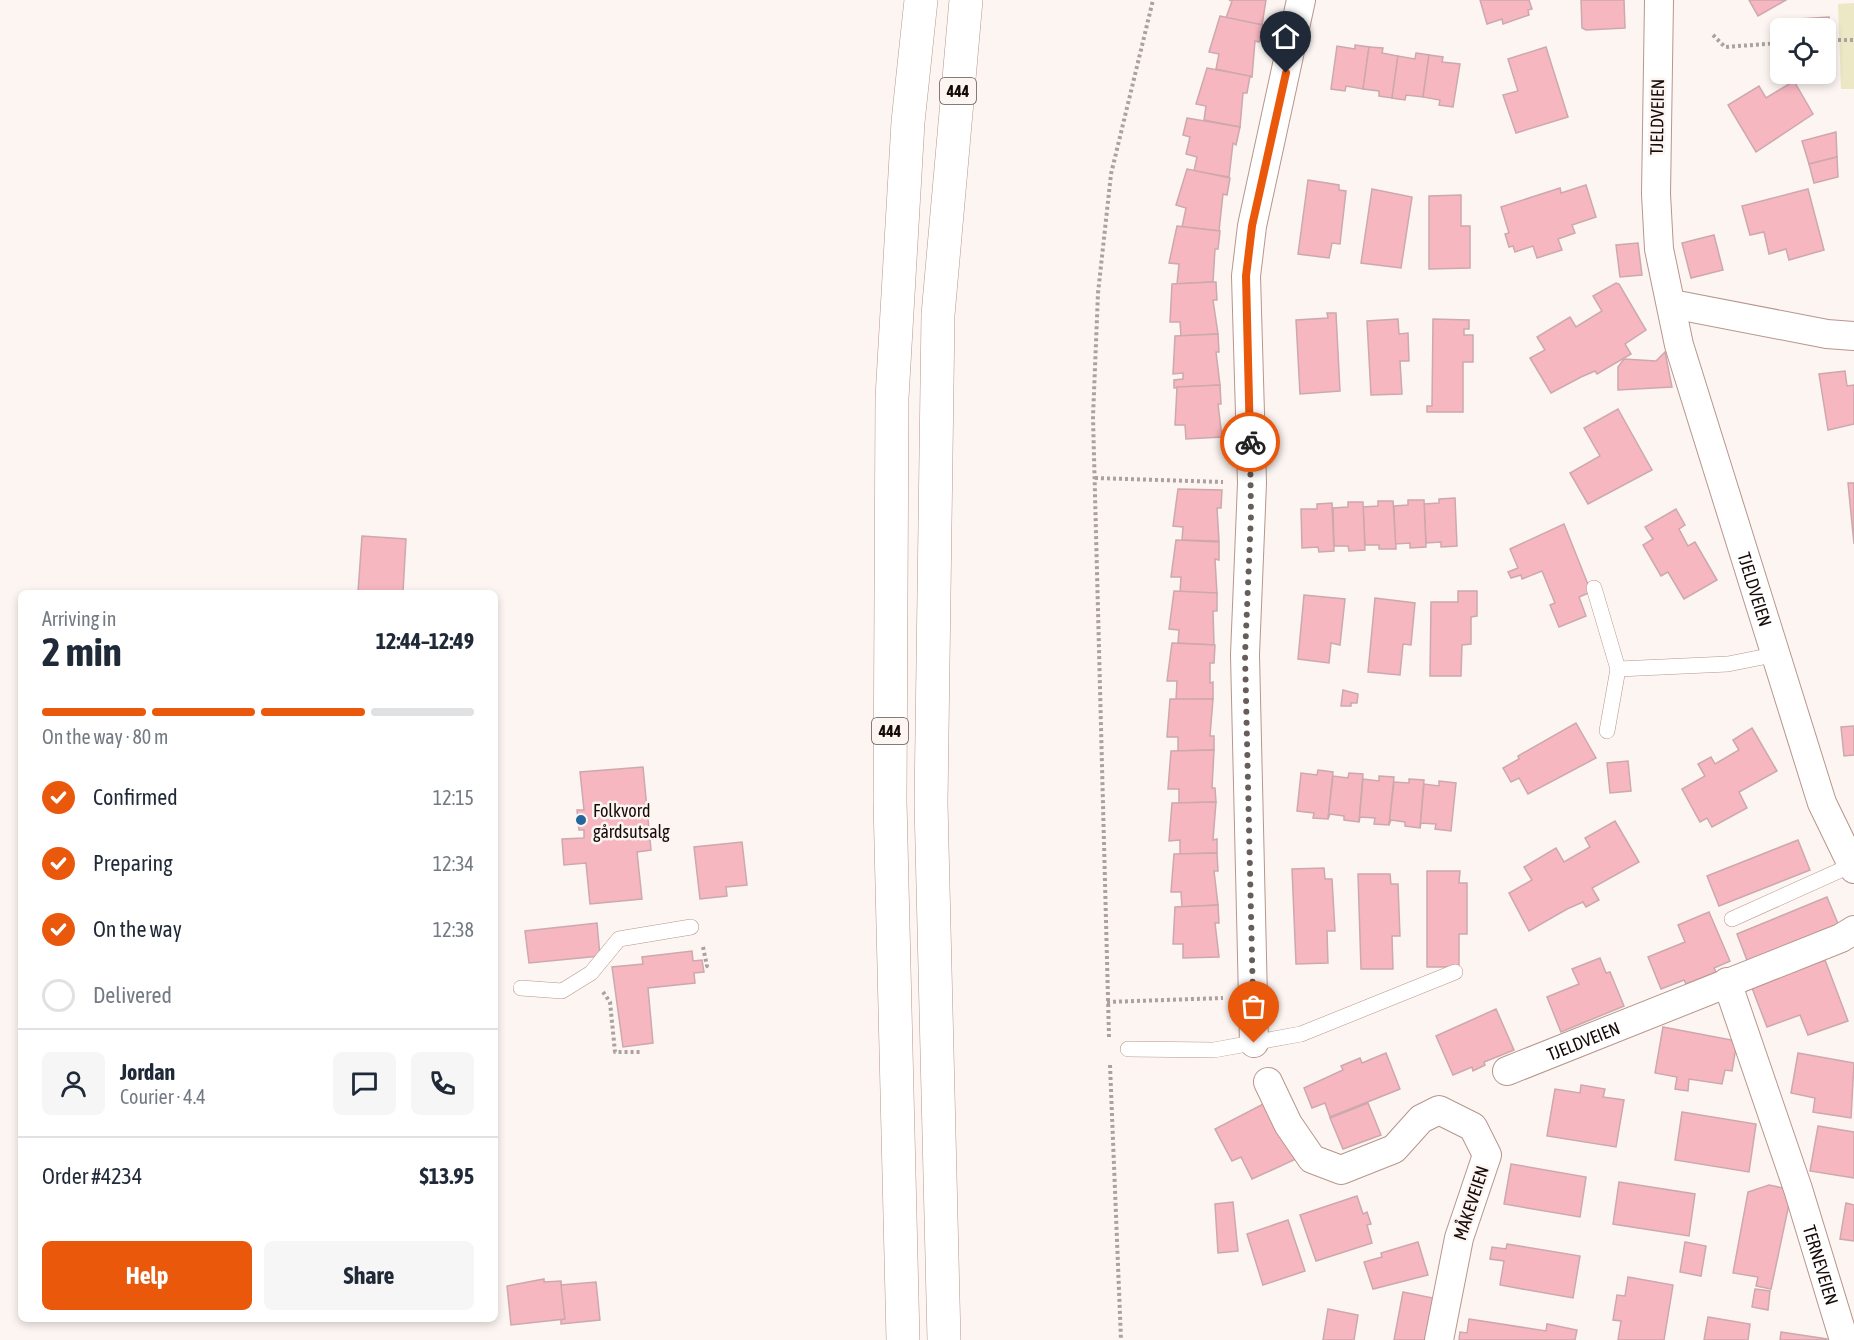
<!DOCTYPE html>
<html lang="en">
<head>
<meta charset="utf-8">
<style>
  :root { --surface:#fff; --page:#f6f6f7; --text:#1f2937; --muted:#747a83; --line:#e0e1e3; --accent:#ea580c }
  body { margin:0; font-family:"Asap Condensed",sans-serif; background:var(--page); color:var(--text); height:100vh; display:flex; flex-direction:column; font-size:22px; white-space:nowrap }
  * { box-sizing:border-box; margin:0 }
  p { font-size:20px; color:var(--muted) }
  .icon { flex:none; width:33px; height:33px; fill:none; stroke:currentColor; stroke-width:2; stroke-linecap:round; stroke-linejoin:round }
  .map { position:relative; flex:1; overflow:hidden }
  .panel { position:absolute; left:18px; top:590px; width:480px; height:732px; display:flex; flex-direction:column; background:var(--surface); border-radius:9px; box-shadow:0 3px 9px #0003 }
  .panel>* { flex:none }
  .controls { position:absolute; left:1770px; top:18px; display:grid; gap:12px }
  .controls a { display:grid; place-items:center; width:66px; height:66px; border-radius:9px; background:var(--surface); box-shadow:0 3px 9px #0003; font-size:30px }
  .pin { position:absolute; display:grid; place-items:center; width:51px; height:51px; color:#fff; margin:-62px -26px; border-radius:50% 50% 50% 0; rotate:-45deg; box-shadow:0 0 6px #0007 }
  .pin .icon { rotate:45deg }
  .courier { position:absolute; display:grid; place-items:center; width:60px; height:60px; margin:-30px; border:4px solid #ea580c; border-radius:50%; background:#fff; color:#222; box-shadow:0 2px 8px #0007 }
  .head em { font-style:normal; font-weight:700 }
  .head div { display:flex; flex-direction:column-reverse }
  .head { display:flex; align-items:center; justify-content:space-between; height:102px; padding:0 24px }
  h1 { font-size:39px; font-weight:700; line-height:45px }
  .bar { display:grid; grid-template-columns:repeat(4,1fr); gap:9px 6px; align-content:center; height:72px; padding:0 24px }
  .bar i { height:8px; border-radius:4px; background:var(--line) }
  .bar .selected { background:var(--accent) }
  .bar p { grid-column:span 4 }
  .line { display:flex; align-items:center; gap:15px; padding:0 24px; border-top:2px solid var(--line) }
  .line div { flex:1 }
  .round { display:grid; place-items:center; flex:none; width:63px; height:63px; border-radius:9px; background:var(--page) }
  ol { padding:0 24px; list-style:none }
  li { display:flex; align-items:center; gap:18px; height:66px }
  li p { margin-inline-start:auto }
  li .icon { padding:6px; border-radius:50%; background:var(--accent); color:#fff; stroke-width:4 }
  li:last-child { color:var(--muted) }
  li i { width:33px; height:33px; border:3px solid var(--line); border-radius:50% }
  .cta { display:flex; gap:12px; margin-top:auto; padding:12px 24px }
  .cta a { flex:1; height:69px; border-radius:9px; background:var(--accent); color:#fff; font-size:24px; font-weight:700; line-height:69px; text-align:center }
  .cta a+a { background:var(--page); color:var(--text) }
  .map>svg:first-child { display:block }
  .green { fill:#ece7c5 }
  .building { fill:#f7b7c1; stroke:#cda8ad; stroke-width:1.5 }
  .lines { fill:none; stroke-linecap:round; stroke-linejoin:round }
  .service-casing { stroke:#b8968b; stroke-width:16 }
  .minor-casing { stroke:#b8968b; stroke-width:30 }
  .trunk-casing { stroke:#b8968b; stroke-width:34 }
  .path { stroke:#aba29f; stroke-width:4; stroke-dasharray:3 3; stroke-linecap:butt }
  .service { stroke:#fff; stroke-width:15 }
  .minor { stroke:#fff; stroke-width:28 }
  .trunk { stroke:#fff; stroke-width:33 }
  .done { stroke:#675d5a; stroke-width:6; stroke-dasharray:0 10.8 }
  .route { stroke:#ea580c; stroke-width:8 }
  .poi-dot { fill:#22669b; stroke:#fcf5f2; stroke-width:2 }
  .labels { text-anchor:middle; dominant-baseline:central; stroke-width:5; stroke-linejoin:round; paint-order:stroke }
  .shield { fill:#fcf5f2; stroke:#5c514e; stroke-width:1.5 }
  .shield-label { font-size:16px; font-weight:bold; fill:#170b08 }
  .street-label { font-size:18px; fill:#170b08; stroke:#fcf5f2 }
  .poi-label { font-size:18px; fill:#170b08; stroke:#fcf5f2; text-anchor:start }
</style>
</head>
<body>
<div class="map">
<svg width="1854" height="1340" viewBox="0 0 1854 1340">
  <rect width="100%" height="100%" fill="#fcf5f2"/>
  <path class="green" d="M1854 3V89H1841L1838 4Z"/>
  <g class="building">
    <path d="M1229 0H1266L1262 25 1226 18 1232 1Z"/>
    <path d="M1480 0H1529L1532 9 1528 10 1529 15 1503 24 1502 19 1487 24Z"/>
    <path d="M1581 0H1624L1625 28 1586 30 1582 28Z"/>
    <path d="M1749 0H1786L1758 16Z"/>
    <path d="M1220 16 1263 25 1259 42 1255 41 1252 77 1216 69 1219 54 1209 52Z"/>
    <path d="M1829 17 1831 35 1826 36V28H1800L1799 19Z"/>
    <path d="M1355 45 1369 47 1363 89 1346 86 1345 91 1331 89 1337 46 1355 49Z"/>
    <path d="M1369 47 1383 48 1382 53 1398 56 1392 98 1379 96V91L1363 89Z"/>
    <path d="M1546 47 1568 117 1516 133 1503 95 1518 91 1508 59Z"/>
    <path d="M1416 53 1429 55 1423 97 1406 95 1405 100 1392 98 1398 56 1415 59Z"/>
    <path d="M1429 55 1443 57 1442 62 1460 64 1453 107 1439 105 1440 100 1423 97Z"/>
    <path d="M1207 68 1250 76 1247 93H1243L1240 127 1204 120 1206 106 1196 104Z"/>
    <path d="M1794 81 1813 114 1756 152 1728 105 1759 86 1766 98Z"/>
    <path d="M1187 118 1240 127 1236 145 1233 143 1229 177 1194 171 1197 157 1186 154 1190 137 1183 135Z"/>
    <path d="M1836 132 1837 157 1809 164 1802 141Z"/>
    <path d="M1837 157 1838 177 1814 183 1809 164Z"/>
    <path d="M1187 169 1230 178 1227 195 1223 194 1219 231 1182 227 1186 208 1176 205Z"/>
    <path d="M1308 180 1339 185V190L1346 191 1340 244 1332 243 1329 258 1298 254Z"/>
    <path d="M1586 185 1596 217 1572 225 1575 233 1558 239 1562 250 1537 258 1533 246 1515 252 1513 246 1509 247 1505 234 1509 233 1501 207 1560 188 1561 193Z"/>
    <path d="M1372 189 1412 197 1401 268 1361 263Z"/>
    <path d="M1808 189 1824 250 1789 260 1786 249 1769 254 1764 232 1750 235 1742 206Z"/>
    <path d="M1461 195V226H1470V268L1429 269V196Z"/>
    <path d="M1177 226 1220 231 1218 249H1215L1213 282 1177 284 1179 264 1169 263Z"/>
    <path d="M1714 235 1723 270 1691 278 1682 243Z"/>
    <path d="M1638 243 1642 275 1620 277 1616 245Z"/>
    <path d="M1213 282H1216L1217 300H1213L1218 334 1181 336 1180 322H1170L1172 284Z"/>
    <path d="M1616 283 1619 284 1646 330 1625 344 1631 354 1597 374 1595 371 1581 377 1551 393 1530 358 1545 350 1537 337 1570 317 1576 327 1602 311 1593 296Z"/>
    <path d="M1327 313H1336L1340 391 1300 394 1296 320 1328 318Z"/>
    <path d="M1398 319 1399 334 1408 333 1409 361H1400L1402 394 1371 395 1367 321Z"/>
    <path d="M1433 319 1469 320V329H1464V335H1473V362H1463V412H1427V406H1432Z"/>
    <path d="M1218 334 1219 352H1216L1220 385 1174 388V380L1183 379V373L1173 374 1175 336Z"/>
    <path d="M1665 352 1672 387 1618 390V367L1624 359 1656 361Z"/>
    <path d="M1845 371 1847 386 1854 385V424L1828 430 1819 374Z"/>
    <path d="M1220 385 1221 404H1218L1222 437 1186 439 1185 425H1175L1177 387Z"/>
    <path d="M1618 409 1652 470 1588 504 1570 473 1600 456 1584 428Z"/>
    <path d="M1848 483H1854V544Z"/>
    <path d="M1178 489 1222 490 1221 508H1217L1219 541 1182 540 1183 527 1173 526Z"/>
    <path d="M1455 498 1457 546 1441 547V542L1426 543 1424 504 1439 503V499Z"/>
    <path d="M1408 500H1424L1426 547 1410 548V543L1395 544 1394 506 1408 505Z"/>
    <path d="M1378 501H1393L1396 549H1379V545H1365L1363 507 1378 506Z"/>
    <path d="M1348 502H1363L1365 550 1349 551 1348 546H1334L1333 508 1348 507Z"/>
    <path d="M1332 503 1334 551 1319 552 1318 547 1302 548 1301 509H1317V504Z"/>
    <path d="M1676 509 1685 525 1679 529 1688 546 1695 542 1717 580 1684 599 1668 572 1661 576 1643 545 1653 539 1645 527Z"/>
    <path d="M1564 524 1591 592 1579 597 1586 616 1559 627 1550 605 1555 603 1542 571 1522 579 1521 575 1511 578 1508 572 1518 568 1510 549Z"/>
    <path d="M362 536 406 539 403 592H358Z"/>
    <path d="M1176 540 1219 542V560L1215 559 1217 594 1180 592 1181 577H1171Z"/>
    <path d="M1174 591 1217 593V611H1213L1214 645 1178 643 1179 630 1169 629Z"/>
    <path d="M1458 591H1477V616L1471 617V644L1462 645 1461 676H1430L1431 602H1458Z"/>
    <path d="M1304 595 1345 599 1340 645 1331 643 1329 663 1298 659Z"/>
    <path d="M1375 598 1415 603 1411 645 1403 644 1400 675 1368 672Z"/>
    <path d="M1172 643 1215 645 1214 663H1210V683L1213 682V699L1176 700 1177 681H1167Z"/>
    <path d="M1343 690 1358 694 1357 703H1351V706H1341Z"/>
    <path d="M1170 699H1213L1210 736H1214V750L1178 751V737H1167Z"/>
    <path d="M1576 723 1596 758 1528 794 1519 778 1511 782 1503 768 1519 759 1518 756Z"/>
    <path d="M1854 726V755L1844 756 1841 727Z"/>
    <path d="M1752 728 1777 771 1739 792 1747 808 1712 827 1707 818 1700 822 1682 789 1705 776 1698 764 1711 757 1715 764 1739 750 1733 740Z"/>
    <path d="M1214 750 1212 788H1215L1216 802 1179 803V789H1168L1171 751Z"/>
    <path d="M1628 761 1631 791 1610 793 1607 763Z"/>
    <path d="M643 767 651 850 637 852 642 899 590 904 586 863 564 865 562 839 584 838V830H579L577 810H584L580 772Z"/>
    <path d="M1318 770 1333 772 1328 819 1313 818 1314 813 1297 811 1301 773 1317 775Z"/>
    <path d="M1349 773 1363 774 1359 822 1344 820V816L1330 814 1328 819 1333 776 1348 778Z"/>
    <path d="M1379 776 1394 777 1389 825 1374 824 1375 818 1360 817 1359 822 1363 779 1379 781Z"/>
    <path d="M1409 779 1424 780 1420 828 1405 826V822L1391 820 1389 825 1394 782 1409 783Z"/>
    <path d="M1439 781 1456 783 1451 831 1435 829 1436 824 1421 823 1420 828 1424 784 1439 786Z"/>
    <path d="M1216 802 1213 840 1217 839V853L1180 854V840L1169 841 1172 803Z"/>
    <path d="M1615 821 1639 862 1592 888 1599 900 1586 907 1583 902 1567 909 1529 931 1509 893 1532 880 1524 867 1556 848 1564 862 1590 847 1585 838Z"/>
    <path d="M1798 840 1810 870 1719 906 1707 876Z"/>
    <path d="M742 842 747 885 726 887 727 896 700 899 694 847Z"/>
    <path d="M1217 853 1218 871H1214L1218 905 1182 907 1181 892H1171L1174 854Z"/>
    <path d="M1324 868 1325 879H1332L1335 931H1327L1328 963 1296 964 1292 869Z"/>
    <path d="M1427 871H1460L1459 883H1467V934H1459V967H1427Z"/>
    <path d="M1358 874H1390L1391 884H1398L1400 936H1392L1393 969H1361Z"/>
    <path d="M1827 897 1839 926 1748 963 1737 934Z"/>
    <path d="M1218 905 1219 923H1215L1219 957 1183 958V944H1173L1175 907Z"/>
    <path d="M1709 912 1730 961 1714 968 1716 972 1686 984 1684 980 1661 989 1648 957 1685 942 1678 925Z"/>
    <path d="M597 923 600 956 529 963 525 931Z"/>
    <path d="M692 951 693 961 702 960 704 972 694 973 695 983 648 988 653 1043 623 1047 612 967 643 964 642 957Z"/>
    <path d="M1600 958 1606 973 1610 972 1624 1006 1561 1032 1547 997 1579 984 1572 969Z"/>
    <path d="M1825 960 1848 1021 1808 1035 1800 1015 1767 1027 1752 988Z"/>
    <path d="M1496 1009 1514 1050 1484 1062 1485 1065 1473 1071 1472 1067 1453 1075 1436 1036Z"/>
    <path d="M1663 1027 1737 1041 1732 1071 1725 1070 1722 1084 1689 1079 1688 1091 1675 1089 1677 1077 1655 1073Z"/>
    <path d="M1386 1053 1400 1089 1330 1117 1325 1103 1312 1108 1304 1088 1343 1070 1341 1066 1360 1058 1362 1063Z"/>
    <path d="M1798 1053 1854 1063 1851 1118 1813 1112 1815 1098 1791 1093Z"/>
    <path d="M1581 1085 1605 1089 1603 1097 1624 1100 1616 1147 1547 1136 1555 1089 1580 1093Z"/>
    <path d="M1267 1102 1296 1159 1252 1179 1241 1157 1232 1161 1215 1129Z"/>
    <path d="M1368 1103 1381 1135 1343 1149 1330 1118Z"/>
    <path d="M1682 1112 1756 1124 1749 1172 1675 1160Z"/>
    <path d="M1818 1126 1854 1132V1178L1810 1171Z"/>
    <path d="M1511 1164 1586 1177 1580 1217 1504 1204Z"/>
    <path d="M1619 1182 1695 1194 1689 1236 1613 1224Z"/>
    <path d="M1769 1185 1792 1190 1771 1289 1756 1286 1758 1277 1733 1273 1748 1192Z"/>
    <path d="M1357 1196 1363 1214 1367 1212 1371 1224 1367 1225 1372 1243 1316 1261 1300 1215Z"/>
    <path d="M1233 1202 1238 1251 1218 1253 1215 1204Z"/>
    <path d="M1846 1203 1854 1205V1241L1840 1239Z"/>
    <path d="M1288 1220 1305 1271 1263 1285 1247 1234Z"/>
    <path d="M1418 1242 1428 1275 1373 1289 1364 1262 1382 1257 1381 1253Z"/>
    <path d="M1685 1242 1706 1246 1701 1276 1680 1272Z"/>
    <path d="M1507 1244 1580 1256 1573 1298 1500 1285 1504 1261 1490 1259 1492 1247 1506 1249Z"/>
    <path d="M1628 1277 1673 1285 1664 1340H1618L1621 1321 1613 1320 1617 1295 1625 1296Z"/>
    <path d="M544 1279V1282L561 1281 565 1319 511 1325 507 1286Z"/>
    <path d="M596 1282 600 1320 561 1324V1320L565 1319 561 1285Z"/>
    <path d="M1755 1289 1770 1291 1768 1310 1752 1307Z"/>
    <path d="M1403 1292 1433 1298 1425 1340H1394Z"/>
    <path d="M1328 1309 1358 1315 1354 1340H1323Z"/>
    <path d="M1708 1317 1750 1324 1748 1340H1704Z"/>
    <path d="M1469 1319 1546 1331 1547 1324 1577 1330 1575 1340H1459L1460 1332 1467 1333Z"/>
    <path d="M1781 1332 1827 1339V1340H1780Z"/>
  </g>
  <g class="lines">
    <g class="service-casing">
      <g id="service">
        <path d="M1594 588 1618 669"/>
        <path d="M1607 731 1618 669 1728 664 1778 654"/>
        <path d="M1732 919 1852 865"/>
        <path d="M521 988 562 991 591 973 619 939 691 927"/>
        <path d="M1128 1049 1214 1050 1301 1034 1455 972"/>
      </g>
    </g>
    <g class="minor-casing">
      <g id="minor">
        <path id="s1" d="M1659 0 1656 194 1659 249 1679 345 1822 803 1854 869"/>
        <path d="M1672 304 1827 334 1854 336"/>
        <path id="s2" d="M1727 982 1798 1189 1844 1340"/>
        <path d="M1254 1043 1245 655 1252 483 1246 276 1252 226 1301 0"/>
        <path id="s3" d="M1507 1071 1841 938 1854 930"/>
        <path d="M1268 1082 1288 1124 1312 1159 1341 1170 1394 1149 1421 1119 1439 1110 1473 1127 1487 1155 1459 1238 1439 1340"/>
      </g>
    </g>
    <g class="trunk-casing">
      <g id="trunk">
        <path d="M903 1340 890 801 892 398 908 122 921 0"/>
        <path d="M944 1340 931 803 938 315 966 0"/>
      </g>
    </g>
    <g class="path">
      <path d="M1713 35 1725 47 1780 43"/>
      <path d="M1826 40H1854"/>
      <path d="M1095 478 1223 482"/>
      <path d="M703 947 707 966 703 967"/>
      <path d="M603 992 610 1002 615 1052H641"/>
      <path d="M1107 1002 1223 998"/>
      <path d="M1109 1037 1093 417 1098 293 1111 174 1153 0"/>
      <path d="M1110 1065 1121 1340"/>
    </g>
    <use href="#service" class="service"/>
    <use href="#minor" class="minor"/>
    <use href="#trunk" class="trunk"/>
  </g>
  <g class="lines">
    <path class="done" d="M1250 442 1251 515 1245 655 1254 1043"/>
    <path class="route" d="M1250 442 1246 276 1252 226 1286 73"/>
  </g>
  <circle class="poi-dot" cx="581" cy="820" r="6"/>
  <g class="labels">
    <g class="shield">
      <rect x="940" y="78" width="36" height="26" rx="4.5"/>
      <rect x="872" y="718" width="36" height="26" rx="4.5"/>
    </g>
    <g class="shield-label">
      <text x="958" y="91">444</text>
      <text x="890" y="731">444</text>
    </g>
    <g class="street-label">
      <text transform="translate(1657 117) rotate(-89)">TJELDVEIEN</text>
      <text stroke="none"><textPath href="#s1" startOffset="603">TJELDVEIEN</textPath></text>
      <text stroke="none"><textPath href="#s3" startOffset="82">TJELDVEIEN</textPath></text>
      <text transform="translate(1471 1203) rotate(-72)">MÅKEVEIEN</text>
      <text stroke="none"><textPath href="#s2" startOffset="298">TERNEVEIEN</textPath></text>
    </g>
    <g class="poi-label">
      <text x="593" y="810">Folkvord<tspan x="593" dy="21">gårdsutsalg</tspan></text>
    </g>
  </g>
</svg>
<div class="controls">
<a><svg class="icon" aria-label="locate" viewBox="0 0 24 24"><circle cx="12" cy="12" r="6"/><path d="M12 2v4M12 18v4M2 12h4M18 12h4"/></svg></a>
</div>
<div class="pin" style="left:1254px;top:1043px;background:#ea580c"><svg class="icon" aria-label="bag" viewBox="0 0 24 24"><path d="M5 8h14l-1 12H6zM9 8a3 3 0 0 1 6 0"/></svg></div>
<div class="pin" style="left:1286px;top:73px;background:#1f2937"><svg class="icon" aria-label="home" viewBox="0 0 24 24"><path d="M3 11l9-7 9 7M6 9v11h12V9"/></svg></div>
<div class="courier" style="left:1250px;top:442px"><svg class="icon" aria-label="bike" viewBox="0 0 24 24"><circle cx="6" cy="16" r="4"/><circle cx="18" cy="16" r="4"/><path d="M6 16l4-8h5l3 8M10 8l3 8H6M13 5h3"/></svg></div>
<section class="panel">
<div class="head"><div><h1>2 min</h1><p>Arriving in</p></div><em>12:44–12:49</em></div>
<div class="bar"><i class="selected"></i><i class="selected"></i><i class="selected"></i><i></i><p>On the way · 80 m</p></div>
<ol>
<li><svg class="icon" aria-label="check" viewBox="0 0 24 24"><path d="M5 12l5 5 9-10"/></svg>Confirmed<p>12:15</p></li>
<li><svg class="icon" aria-label="check" viewBox="0 0 24 24"><path d="M5 12l5 5 9-10"/></svg>Preparing<p>12:34</p></li>
<li><svg class="icon" aria-label="check" viewBox="0 0 24 24"><path d="M5 12l5 5 9-10"/></svg>On the way<p>12:38</p></li>
<li><i></i>Delivered</li>
</ol>
<div class="line" style="height:108px"><a class="round"><svg class="icon" aria-label="person" viewBox="0 0 24 24"><circle cx="12" cy="8" r="4"/><path d="M4 21q1-7 8-7t8 7"/></svg></a><div><b>Jordan</b><p>Courier · 4.4</p></div><a class="round"><svg class="icon" aria-label="chat" viewBox="0 0 24 24"><path d="M4 5h16v11H9l-5 4z"/></svg></a><a class="round"><svg class="icon" aria-label="phone" viewBox="0 0 24 24"><path d="M5 4h4l2 5-3 2q2 4 5 5l2-3 5 2v4C11 20 4 13 5 4z"/></svg></a></div>
<div class="line" style="height:78px"><div>Order #4234</div><b>$13.95</b></div>
<div class="cta"><a>Help</a><a>Share</a></div>
</section>
</div>
</body>
</html>
